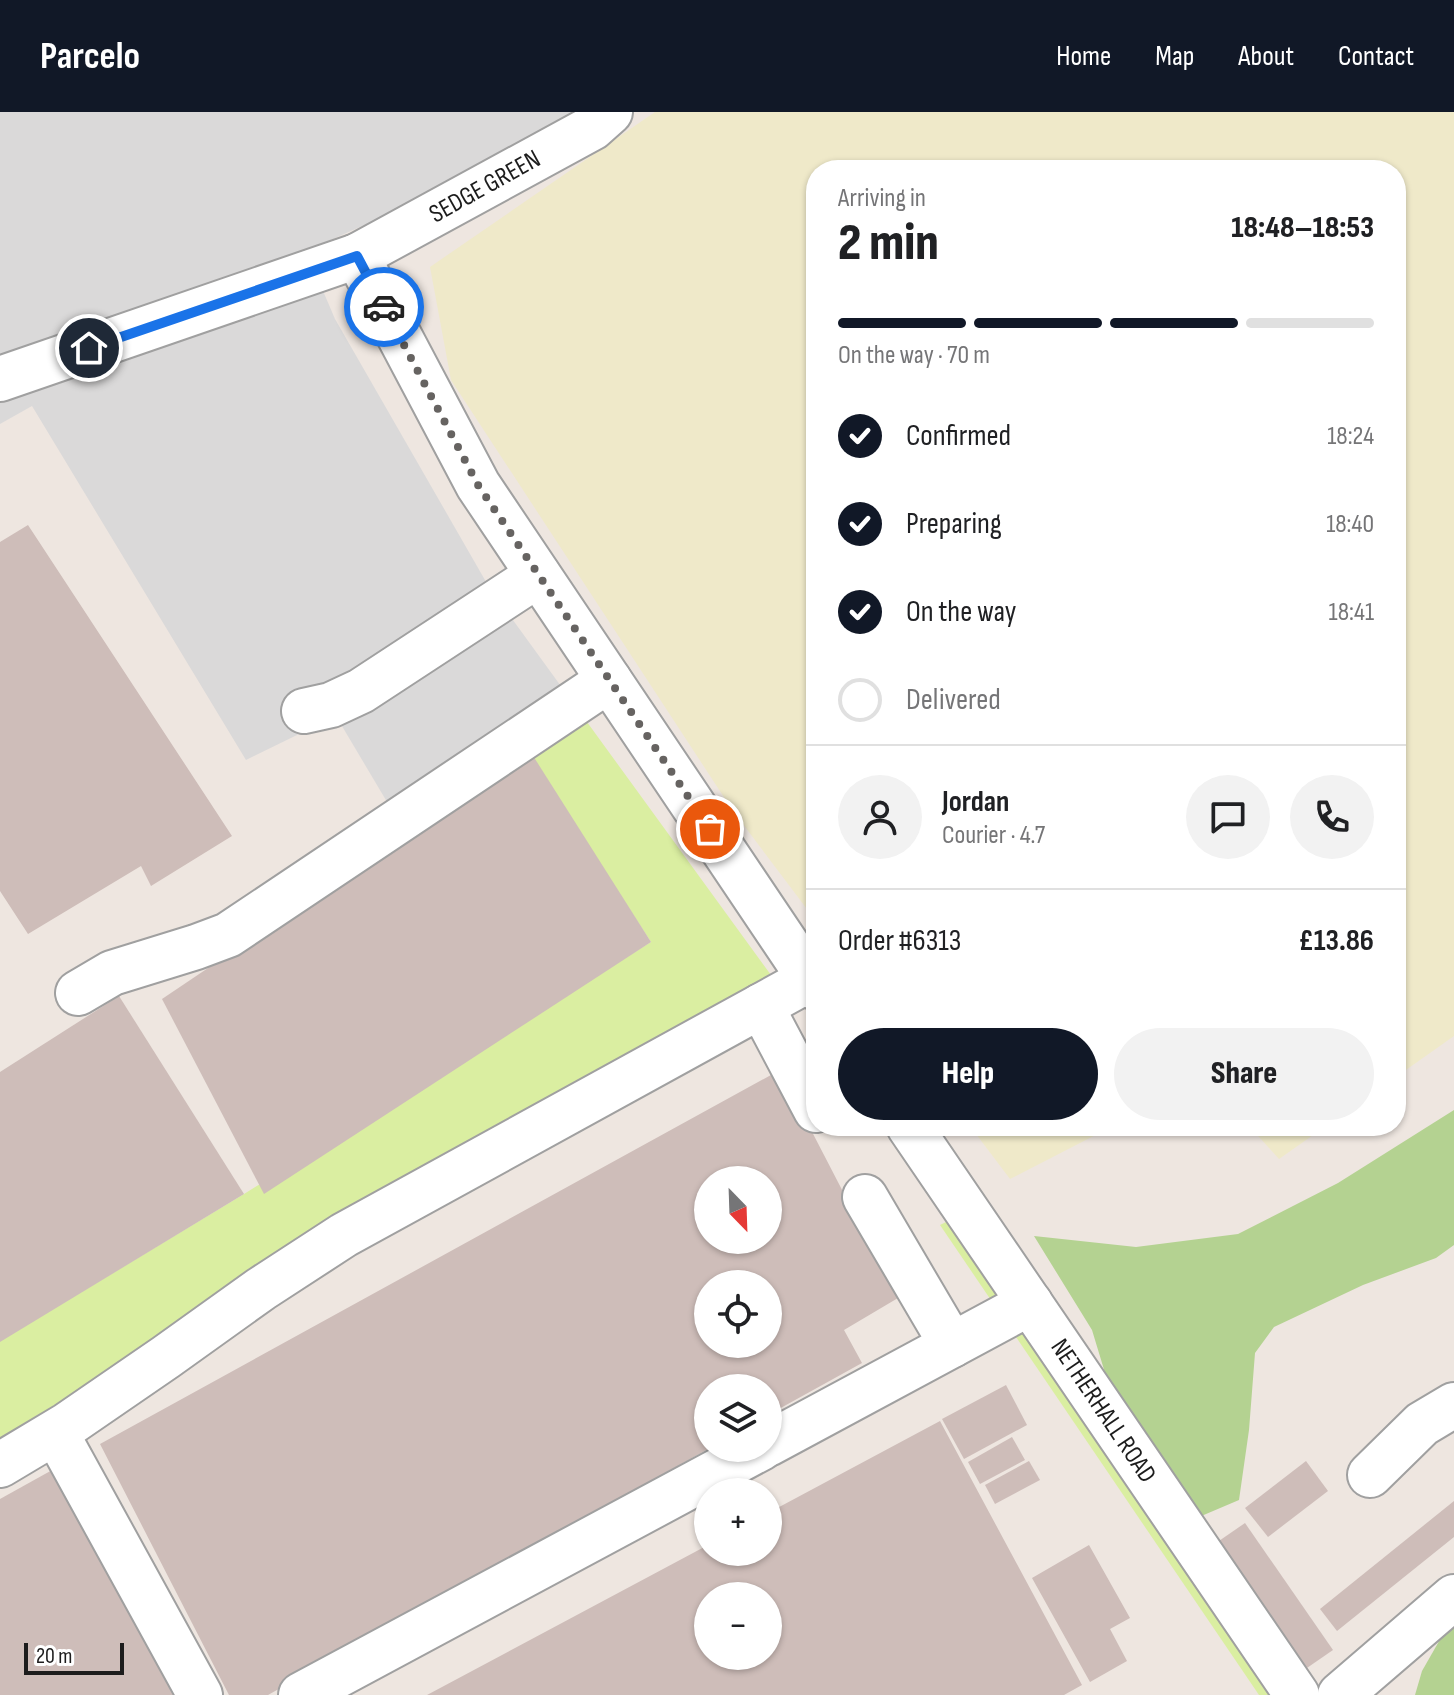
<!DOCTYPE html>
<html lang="en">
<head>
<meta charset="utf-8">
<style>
  :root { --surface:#fff; --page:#f2f2f2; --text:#202124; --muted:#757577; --line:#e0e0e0; --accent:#111827 }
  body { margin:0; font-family:"Sofia Sans Condensed",sans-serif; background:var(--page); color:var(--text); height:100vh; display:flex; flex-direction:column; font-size:30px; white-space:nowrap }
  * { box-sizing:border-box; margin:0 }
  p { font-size:26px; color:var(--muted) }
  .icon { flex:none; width:44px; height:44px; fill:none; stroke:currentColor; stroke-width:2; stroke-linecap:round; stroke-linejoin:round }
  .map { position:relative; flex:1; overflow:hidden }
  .side { position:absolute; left:806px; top:48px; width:600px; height:976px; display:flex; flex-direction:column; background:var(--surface); border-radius:32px; box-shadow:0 2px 6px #0004 }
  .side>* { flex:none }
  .needle { width:52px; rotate:157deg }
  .fabs { position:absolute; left:694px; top:1054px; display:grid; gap:16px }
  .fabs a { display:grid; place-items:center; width:88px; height:88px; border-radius:50%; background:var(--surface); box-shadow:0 2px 6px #0004; font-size:40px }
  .scale { position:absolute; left:24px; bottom:20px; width:100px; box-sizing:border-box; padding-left:8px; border:4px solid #1c1c1c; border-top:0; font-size:22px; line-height:28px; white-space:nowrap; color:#1c1c1c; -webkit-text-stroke:6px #fff; paint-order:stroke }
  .pin { position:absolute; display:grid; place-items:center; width:68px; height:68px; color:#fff; margin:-34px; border:4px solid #fff; border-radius:50%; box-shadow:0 2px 8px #0007 }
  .courier { position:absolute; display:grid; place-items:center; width:80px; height:80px; margin:-40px; border:6px solid #1a73e8; border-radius:50%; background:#fff; color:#222; box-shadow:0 2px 10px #0007 }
  .overview em { font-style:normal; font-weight:800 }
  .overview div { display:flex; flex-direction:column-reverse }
  .overview { display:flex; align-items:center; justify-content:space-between; height:136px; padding:0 32px }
  h1 { font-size:52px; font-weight:800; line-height:60px }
  .bar { display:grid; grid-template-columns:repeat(4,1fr); gap:12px 8px; align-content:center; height:96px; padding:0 32px }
  .bar i { height:10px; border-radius:6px; background:var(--line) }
  .bar .on { background:var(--accent) }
  .bar p { grid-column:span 4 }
  .line { display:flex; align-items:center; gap:20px; padding:0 32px; border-top:2px solid var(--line) }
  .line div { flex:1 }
  .round { display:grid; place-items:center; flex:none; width:84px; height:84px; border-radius:42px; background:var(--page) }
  ol { padding:0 32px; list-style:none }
  li { display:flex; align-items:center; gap:24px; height:88px }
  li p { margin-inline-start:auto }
  li .icon { padding:8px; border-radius:50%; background:var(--accent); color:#fff; stroke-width:4 }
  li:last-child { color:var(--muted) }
  li i { width:44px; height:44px; border:4px solid var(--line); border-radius:50% }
  .primary-button { display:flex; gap:16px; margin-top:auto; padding:16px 32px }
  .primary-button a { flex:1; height:92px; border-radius:48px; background:var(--accent); color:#fff; font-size:32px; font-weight:800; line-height:92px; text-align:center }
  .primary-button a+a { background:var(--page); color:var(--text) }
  header { display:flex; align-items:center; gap:48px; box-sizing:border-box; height:112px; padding:0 40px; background:var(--accent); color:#fff }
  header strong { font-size:38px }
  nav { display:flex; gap:44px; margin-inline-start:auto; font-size:28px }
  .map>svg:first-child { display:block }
  .residential { fill:#dad9d9 }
  .farmland { fill:#efe9c9 }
  .grass { fill:#daeea1 }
  .forest { fill:#b4d291 }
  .building { fill:#cebdb9; fill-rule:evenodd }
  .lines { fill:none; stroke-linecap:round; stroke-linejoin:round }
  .minor-casing { stroke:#a0a0a0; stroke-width:48 }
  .minor { stroke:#fff; stroke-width:44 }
  .done { stroke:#666361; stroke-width:8; stroke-dasharray:0 14.4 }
  .route { stroke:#1a73e8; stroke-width:10 }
  .labels { text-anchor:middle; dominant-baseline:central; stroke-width:8; stroke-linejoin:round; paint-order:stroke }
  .street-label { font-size:26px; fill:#1c1c1c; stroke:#fff }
</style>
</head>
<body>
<header>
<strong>Parcelo</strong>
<nav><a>Home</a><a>Map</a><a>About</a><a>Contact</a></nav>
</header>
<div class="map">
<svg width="1454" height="1583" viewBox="0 0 1454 1583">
  <rect width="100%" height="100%" fill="#eee6e0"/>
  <path class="residential" d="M0 0H582L499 53 306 139 335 207 489 475 579 599 393 700 336 604 246 648 32 294 0 312Z"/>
  <g class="farmland">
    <path d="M655 0H1454V924L1396 965V58H816V809L733 699 451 268 430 155Z"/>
    <path d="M970 1014H1113L1010 1067Z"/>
    <path d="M1249 1014H1326L1279 1047Z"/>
  </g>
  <g class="grass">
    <path d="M579 599 779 874 0 1332V1229L244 1082 651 830 515 622Z"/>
    <path d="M984 1091 1313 1583H1259L940 1113Z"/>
  </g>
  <g class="forest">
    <path d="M1454 998V1133L1436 1146 1363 1173 1274 1215 1255 1241 1249 1318 1239 1388 1199 1405 1112 1284 1092 1218 1034 1124 1136 1135 1238 1122 1338 1071Z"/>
    <path d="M1454 1503V1583H1415L1422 1559Z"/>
  </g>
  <g class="building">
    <path d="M28 413 232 724 151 774 141 754 28 822 0 779V430Z"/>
    <path d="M530 639 651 830 264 1082 162 887Z"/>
    <path d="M119 884 244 1082 0 1230V960Z"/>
    <path d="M780 958 898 1186 844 1218 862 1251 768 1303V1276H708V1337L268 1583H229L100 1332ZM708 1068H768V1128H708ZM708 1172H768V1232H708Z"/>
    <path d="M1006 1273 1027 1313 964 1347 942 1307Z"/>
    <path d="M940 1309 1082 1573 1064 1583H427L708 1433V1440H768V1401ZM708 1484H768V1544H708Z"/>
    <path d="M1012 1325 1025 1348 980 1372 968 1350Z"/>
    <path d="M1029 1349 1040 1368 995 1392 985 1373Z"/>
    <path d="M1306 1349 1328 1379 1268 1425 1245 1396Z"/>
    <path d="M54 1357 176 1583H0V1387Z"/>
    <path d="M1454 1389V1425L1337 1519 1320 1497Z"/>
    <path d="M1245 1411 1333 1538 1304 1558 1216 1431Z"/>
    <path d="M1089 1433 1130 1506 1110 1517 1127 1549 1090 1570 1032 1466Z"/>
  </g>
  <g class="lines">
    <g class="minor-casing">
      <g id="minor">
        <path d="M357 144 478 373 816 876"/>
        <path d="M0 267 357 144 592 16 610 0"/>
        <path d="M304 599 331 593 361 579 538 463"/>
        <path d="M78 881 112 861 196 835 228 823 609 568"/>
        <path d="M761 894 816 998"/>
        <path d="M909 1014 1297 1583"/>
        <path d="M865 1085 952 1233"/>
        <path d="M56 1321 200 1583"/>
        <path d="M768 1332 1030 1191"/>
        <path d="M0 1353 67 1313 166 1245 261 1177 344 1123 810 867"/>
        <path d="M1370 1363 1422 1312 1454 1293"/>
        <path d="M301 1583 761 1336"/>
        <path d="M1340 1583 1454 1485"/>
      </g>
    </g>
    <use href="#minor" class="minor"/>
  </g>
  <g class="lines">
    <path class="done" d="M384 195 478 373 710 717"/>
    <path class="route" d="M89 236 357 144 384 195"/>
  </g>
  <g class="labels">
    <g class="street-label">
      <text transform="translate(485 75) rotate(-29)">SEDGE GREEN</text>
      <text transform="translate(1103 1299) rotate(56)">NETHERHALL ROAD</text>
    </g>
  </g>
</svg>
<div class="fabs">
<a><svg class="needle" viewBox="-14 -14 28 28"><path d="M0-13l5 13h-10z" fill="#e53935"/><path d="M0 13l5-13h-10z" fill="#757577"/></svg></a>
<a><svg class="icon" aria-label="locate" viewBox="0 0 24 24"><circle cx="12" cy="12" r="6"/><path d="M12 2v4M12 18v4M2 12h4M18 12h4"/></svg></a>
<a><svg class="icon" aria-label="layers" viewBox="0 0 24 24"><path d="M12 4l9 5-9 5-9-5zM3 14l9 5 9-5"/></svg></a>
<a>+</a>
<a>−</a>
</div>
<div class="scale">20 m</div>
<div class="pin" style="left:710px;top:717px;background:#ea580c"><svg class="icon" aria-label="bag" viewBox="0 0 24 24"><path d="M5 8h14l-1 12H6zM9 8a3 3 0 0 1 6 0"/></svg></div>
<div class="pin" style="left:89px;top:236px;background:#1f2937"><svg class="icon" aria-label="home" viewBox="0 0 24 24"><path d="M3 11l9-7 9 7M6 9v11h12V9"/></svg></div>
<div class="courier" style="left:384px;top:195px"><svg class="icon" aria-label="car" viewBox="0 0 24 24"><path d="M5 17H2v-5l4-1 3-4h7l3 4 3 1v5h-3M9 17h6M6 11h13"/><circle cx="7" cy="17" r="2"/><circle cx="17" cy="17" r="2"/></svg></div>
<section class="side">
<div class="overview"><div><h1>2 min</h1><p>Arriving in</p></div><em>18:48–18:53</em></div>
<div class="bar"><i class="on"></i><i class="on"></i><i class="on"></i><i></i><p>On the way · 70 m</p></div>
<ol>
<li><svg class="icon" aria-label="check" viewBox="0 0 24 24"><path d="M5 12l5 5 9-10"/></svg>Confirmed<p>18:24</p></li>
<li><svg class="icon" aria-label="check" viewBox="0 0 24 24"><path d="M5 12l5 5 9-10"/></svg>Preparing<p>18:40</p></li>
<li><svg class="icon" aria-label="check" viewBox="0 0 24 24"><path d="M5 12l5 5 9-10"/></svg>On the way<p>18:41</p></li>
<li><i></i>Delivered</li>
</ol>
<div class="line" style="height:144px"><a class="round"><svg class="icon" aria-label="person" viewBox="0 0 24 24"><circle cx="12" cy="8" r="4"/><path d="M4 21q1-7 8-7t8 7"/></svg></a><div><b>Jordan</b><p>Courier · 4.7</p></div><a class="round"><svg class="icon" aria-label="chat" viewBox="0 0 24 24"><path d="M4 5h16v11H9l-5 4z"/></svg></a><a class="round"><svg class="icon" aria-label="phone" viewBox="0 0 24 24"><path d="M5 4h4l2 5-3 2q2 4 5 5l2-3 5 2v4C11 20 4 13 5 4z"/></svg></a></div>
<div class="line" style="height:104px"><div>Order #6313</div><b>£13.86</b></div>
<div class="primary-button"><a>Help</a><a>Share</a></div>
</section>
</div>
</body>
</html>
